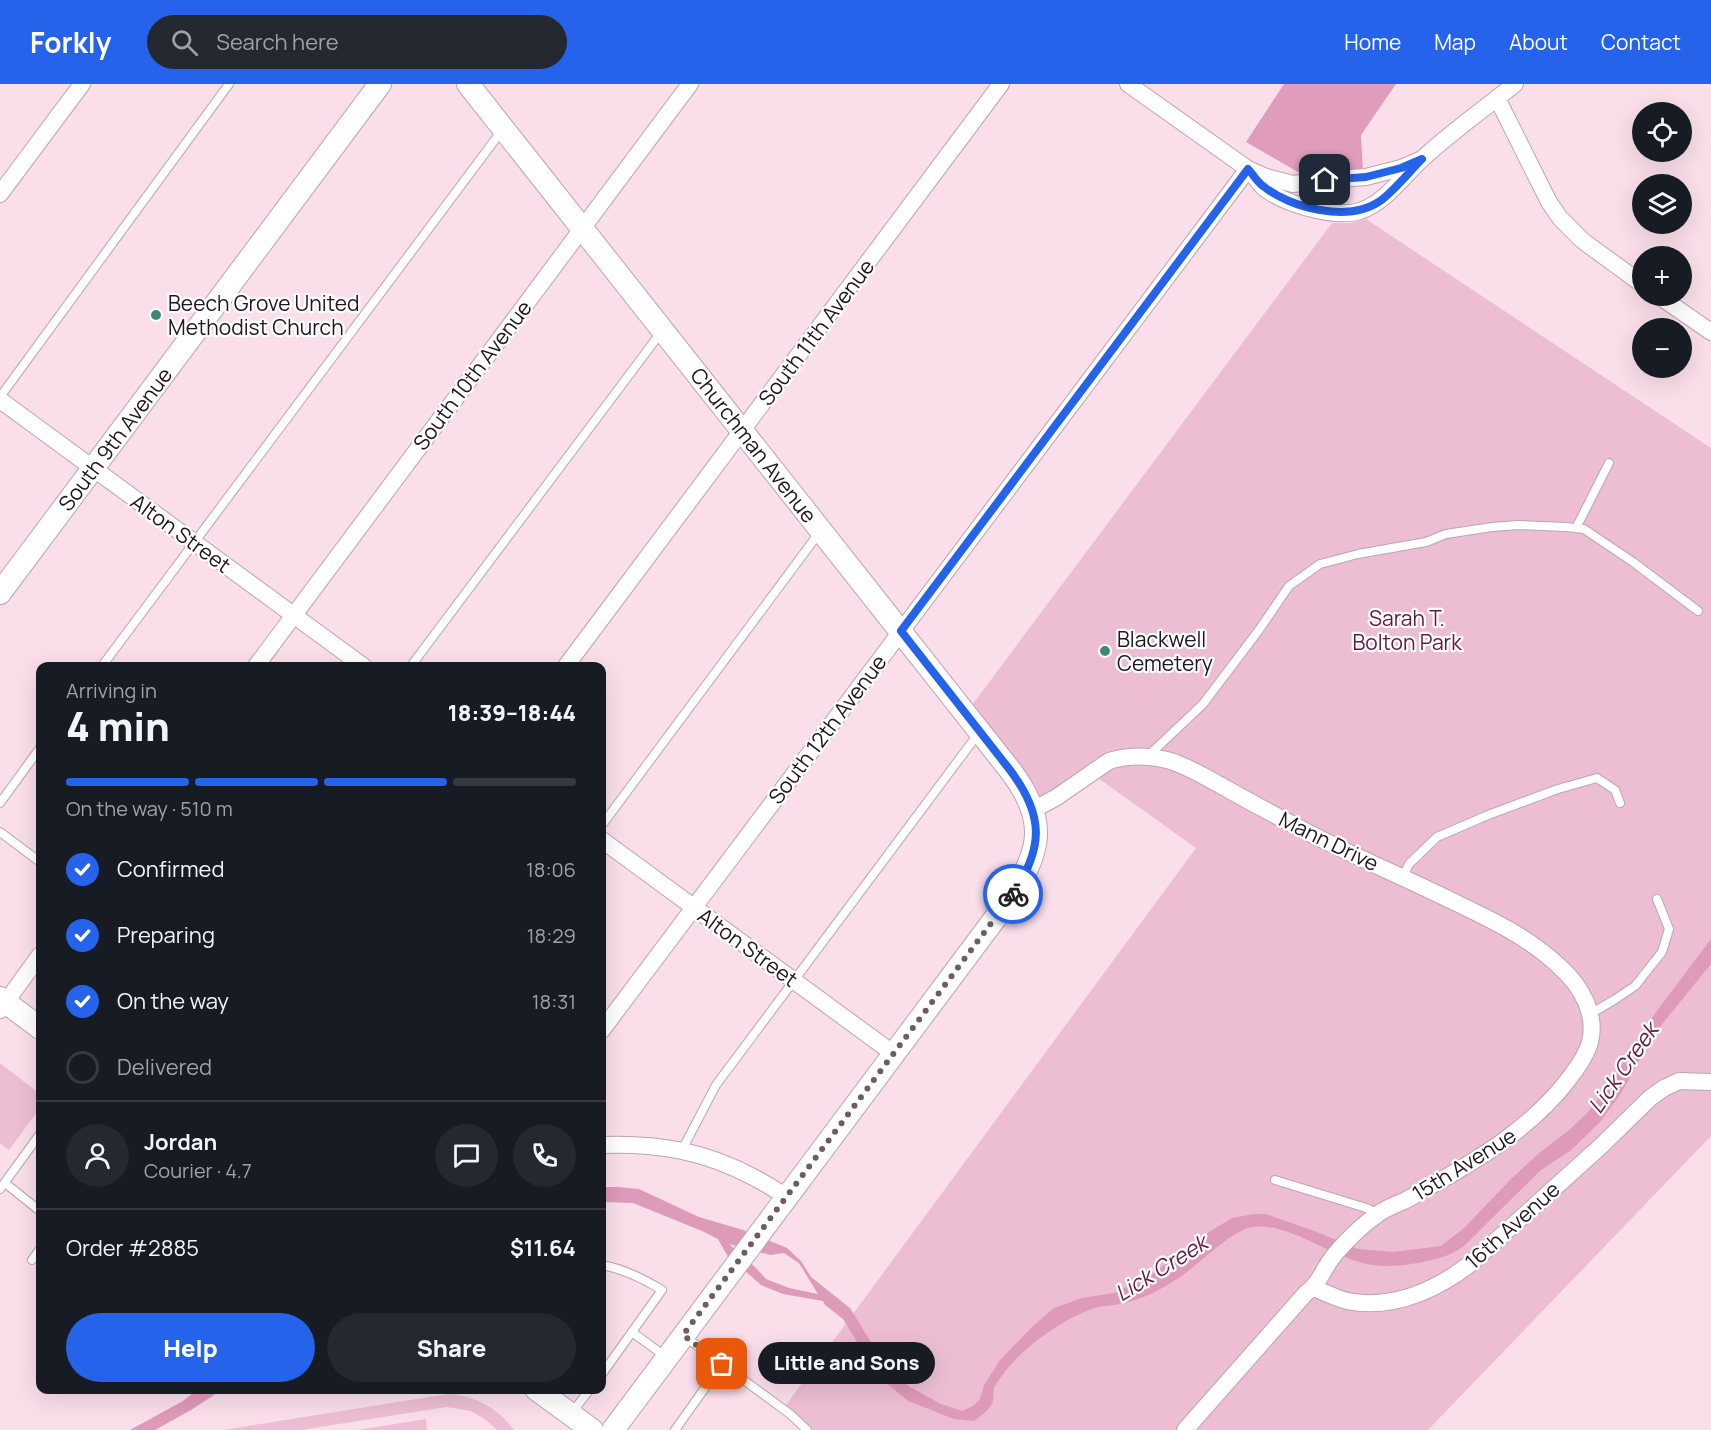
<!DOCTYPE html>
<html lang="en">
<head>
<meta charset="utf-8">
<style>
  :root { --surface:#171b24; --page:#242831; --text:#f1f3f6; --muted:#9ea1a6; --line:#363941; --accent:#2563eb }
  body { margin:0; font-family:Manrope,sans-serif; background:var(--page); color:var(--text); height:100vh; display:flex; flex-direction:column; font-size:22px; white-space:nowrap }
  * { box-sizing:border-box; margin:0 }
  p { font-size:20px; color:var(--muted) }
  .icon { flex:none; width:33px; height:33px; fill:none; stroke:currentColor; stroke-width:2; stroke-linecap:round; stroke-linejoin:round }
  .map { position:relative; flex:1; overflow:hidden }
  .side { position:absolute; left:36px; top:578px; width:570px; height:732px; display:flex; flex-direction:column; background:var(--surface); border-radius:12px; box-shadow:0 6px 24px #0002 }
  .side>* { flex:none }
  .tools { position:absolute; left:1632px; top:18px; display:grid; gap:12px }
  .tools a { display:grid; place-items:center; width:60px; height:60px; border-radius:50%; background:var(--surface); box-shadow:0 6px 24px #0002; font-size:30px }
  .pin { position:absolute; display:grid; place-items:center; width:51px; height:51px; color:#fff; margin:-26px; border-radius:12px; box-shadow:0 3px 9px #0006 }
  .courier { position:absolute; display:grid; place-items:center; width:60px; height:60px; margin:-30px; border:4px solid #2563eb; border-radius:50%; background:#fff; color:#222; box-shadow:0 2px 8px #0007 }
  .bubble { position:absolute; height:42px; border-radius:21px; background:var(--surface); box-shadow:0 6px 24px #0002; font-size:20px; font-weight:800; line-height:42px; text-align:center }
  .summary em { font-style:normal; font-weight:800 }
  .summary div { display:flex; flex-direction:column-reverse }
  .summary { display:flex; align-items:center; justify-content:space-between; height:102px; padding:0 30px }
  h1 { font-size:39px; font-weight:800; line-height:45px }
  .bar { display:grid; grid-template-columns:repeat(4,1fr); gap:9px 6px; align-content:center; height:72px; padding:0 30px }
  .bar i { height:8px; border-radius:4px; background:var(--line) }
  .bar .current { background:var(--accent) }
  .bar p { grid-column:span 4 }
  .line { display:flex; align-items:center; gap:15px; padding:0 30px; border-top:2px solid var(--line) }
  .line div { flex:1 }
  .round { display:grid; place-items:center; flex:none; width:63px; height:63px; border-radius:32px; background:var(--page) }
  ol { padding:0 30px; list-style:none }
  li { display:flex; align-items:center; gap:18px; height:66px }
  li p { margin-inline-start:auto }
  li .icon { padding:6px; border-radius:50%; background:var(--accent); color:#fff; stroke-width:4 }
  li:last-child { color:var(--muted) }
  li i { width:33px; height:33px; border:3px solid var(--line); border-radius:50% }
  .cta { display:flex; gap:12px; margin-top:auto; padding:12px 30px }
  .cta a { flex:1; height:69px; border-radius:36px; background:var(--accent); color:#fff; font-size:24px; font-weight:800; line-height:69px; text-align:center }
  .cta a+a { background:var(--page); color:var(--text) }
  header { display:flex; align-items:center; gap:36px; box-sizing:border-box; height:84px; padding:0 30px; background:var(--accent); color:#fff }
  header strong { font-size:28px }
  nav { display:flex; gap:33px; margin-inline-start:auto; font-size:21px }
  .search { width:420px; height:54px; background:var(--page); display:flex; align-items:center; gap:15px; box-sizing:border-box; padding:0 21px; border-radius:33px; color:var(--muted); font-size:22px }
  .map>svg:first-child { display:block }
  .green { fill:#edbed3 }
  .forest { fill:#e09cbc }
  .water { fill:#de9ab9; fill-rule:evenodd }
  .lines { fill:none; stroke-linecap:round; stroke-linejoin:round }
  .lane-casing { stroke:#bea4af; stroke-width:10 }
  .street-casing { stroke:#bea4af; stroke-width:18 }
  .secondary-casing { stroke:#bea4af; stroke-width:24 }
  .lane { stroke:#fff; stroke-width:8 }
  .street { stroke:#fff; stroke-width:16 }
  .secondary { stroke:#fff; stroke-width:22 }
  .done { stroke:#6c5c64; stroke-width:6; stroke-dasharray:0 10.8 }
  .route { stroke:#2563eb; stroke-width:8 }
  .poi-dot { fill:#41867b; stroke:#fff; stroke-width:2 }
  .labels { text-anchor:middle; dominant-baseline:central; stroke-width:4.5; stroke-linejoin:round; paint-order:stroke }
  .poi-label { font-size:21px; fill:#20161b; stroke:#fff; text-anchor:start }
  .street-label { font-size:21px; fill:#20161b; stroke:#fff }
  .park-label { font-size:21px; fill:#651744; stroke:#fff }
  .water-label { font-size:22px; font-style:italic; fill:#671945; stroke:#fff }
</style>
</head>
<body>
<header>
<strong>Forkly</strong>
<div class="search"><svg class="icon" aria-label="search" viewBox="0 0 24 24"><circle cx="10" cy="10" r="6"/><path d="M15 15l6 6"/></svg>Search here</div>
<nav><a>Home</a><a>Map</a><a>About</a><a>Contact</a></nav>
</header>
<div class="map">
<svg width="1711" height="1346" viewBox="0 0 1711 1346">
  <rect width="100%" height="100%" fill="#fadfeb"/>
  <g class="green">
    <path d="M1366 135 1711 364V1052L1428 1346H808L783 1325 1196 764 1091 689 1033 726 966 629 1332 139H1351Z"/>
    <path d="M0 979 40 1010V1024L9 1066 0 1059Z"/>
    <path d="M448 1310C474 1311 499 1325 514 1346H497L486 1336 471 1327 446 1323 302 1346H223Z"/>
    <path d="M426 1335 427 1346H357Z"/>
  </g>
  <path class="forest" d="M1284 0H1396L1361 51 1363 87 1298 88 1246 58Z"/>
  <g class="water">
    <path d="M1711 855V880L1663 939 1643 970 1620 1011 1600 1038 1570 1067 1541 1086 1464 1162C1449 1173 1436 1175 1418 1179 1399 1182 1382 1184 1363 1179 1328 1171 1288 1138 1252 1143 1231 1146 1197 1183 1177 1195 1160 1206 1144 1215 1124 1219 1113 1222 1102 1221 1092 1225 1066 1234 1036 1255 1016 1275 1011 1280 997 1297 994 1304 993 1308 994 1313 993 1317 990 1326 981 1332 974 1337L954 1335 908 1317 878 1292 843 1235 825 1221 823 1217 783 1210 761 1201 727 1171 718 1155 702 1147 633 1119 602 1118V1103H618L639 1105 699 1133 743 1146 787 1164 801 1177 811 1193 850 1224 888 1286 910 1303 941 1320 962 1327 973 1322 980 1315 984 1301 1000 1276 1032 1243 1054 1224 1082 1214 1114 1209 1151 1191 1201 1153 1232 1134 1254 1130H1266L1317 1148 1358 1165 1393 1168 1441 1162 1464 1144 1512 1094 1538 1070 1568 1047 1588 1028 1610 999 1656 928ZM729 1160 770 1171 784 1169 799 1179 818 1210 789 1204 766 1195 756 1184Z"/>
    <path d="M198 1305H223L191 1326 155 1346H130L183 1317Z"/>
  </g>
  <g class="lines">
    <g class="lane-casing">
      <g id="lane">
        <path d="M0 313 229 0"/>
        <path d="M1576 444 1609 379"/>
        <path d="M102 582 503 45"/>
        <path d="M411 582 662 247"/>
        <path d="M1148 672 1203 620 1259 546 1289 502 1320 480 1358 470 1426 458 1446 450 1492 443 1518 441 1566 443 1584 445 1633 478 1698 527"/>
        <path d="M0 719 40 664"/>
        <path d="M602 741 819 449"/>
        <path d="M0 748 40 778"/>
        <path d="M1403 793 1409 780 1437 753 1488 731 1558 705 1597 694 1615 706 1620 719"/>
        <path d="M1590 930 1614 916 1635 902 1662 868 1669 845 1657 815"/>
        <path d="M682 1066 716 1001 978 650"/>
        <path d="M1275 1096 1363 1123 1371 1126 1376 1131"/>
        <path d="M5 1099 40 1127"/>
        <path d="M0 1105 40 1050"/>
        <path d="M32 1176 40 1165"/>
        <path d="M602 1181C624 1185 642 1194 662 1206L602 1290"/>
        <path d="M632 1248 666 1273"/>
        <path d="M684 1252 790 1330 807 1346"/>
        <path d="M571 1330 590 1305"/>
        <path d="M675 1346 722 1280"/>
      </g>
    </g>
    <g class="street-casing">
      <g id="street">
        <path d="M1128 0 1248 85 1266 93 1293 100 1325 96 1366 93 1401 84 1422 75"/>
        <path d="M1497 14 1549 118 1560 134 1583 157 1642 200"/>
        <path d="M1252 90C1255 93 1258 97 1261 101 1279 119 1334 135 1360 127 1386 118 1402 93 1422 75 1451 48 1484 25 1515 0"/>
        <path d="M0 110 82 0"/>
        <path d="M1659 212 1711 248"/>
        <path d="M0 316 363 582"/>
        <path d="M256 582 690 0"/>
        <path d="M566 582 1001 0"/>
        <path d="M1033 726 1057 713 1109 677C1128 671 1147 671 1167 676 1186 681 1203 692 1220 701 1250 718 1280 734 1311 750 1356 773 1403 793 1448 815 1488 834 1529 853 1561 884 1581 902 1597 930 1590 958 1586 972 1577 984 1568 996 1531 1044 1478 1076 1425 1105 1418 1109 1411 1114 1404 1117 1393 1122 1383 1125 1374 1133 1361 1142 1341 1162 1332 1174 1322 1187 1320 1199 1306 1209L1185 1346"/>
        <path d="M602 756 894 970"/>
        <path d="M0 926 40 871"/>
        <path d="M602 946 1248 85"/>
        <path d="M602 1061C658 1059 705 1067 755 1094 766 1100 777 1106 787 1114"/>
        <path d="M1314 1204C1327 1209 1340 1217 1353 1218 1396 1224 1437 1205 1470 1180L1601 1062 1650 1014 1664 1004 1679 997 1711 998"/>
      </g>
    </g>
    <g class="secondary-casing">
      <g id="secondary">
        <path d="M468 0 1010 686C1048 736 1042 767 1008 817L613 1346"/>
        <path d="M0 509 380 0"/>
        <path d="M0 914 40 944"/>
        <path d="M536 1305 592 1346"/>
      </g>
    </g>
    <use href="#lane" class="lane"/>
    <use href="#street" class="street"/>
    <use href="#secondary" class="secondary"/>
  </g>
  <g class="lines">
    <path class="done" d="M722 1280 683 1251 1013 810"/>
    <path class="route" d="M1013 810C1044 763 1044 731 1010 686L901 547 1248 85C1253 90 1257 98 1263 102 1290 124 1349 139 1380 117 1393 108 1410 87 1422 75L1401 84 1366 93 1325 96"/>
  </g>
  <g class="poi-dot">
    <circle cx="156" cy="231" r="6"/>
    <circle cx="1105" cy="567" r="6"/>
  </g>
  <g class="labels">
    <g class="poi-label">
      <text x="168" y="219">Beech Grove United<tspan x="168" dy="24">Methodist Church</tspan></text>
      <text x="1117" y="555">Blackwell<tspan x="1117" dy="24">Cemetery</tspan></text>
    </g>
    <g class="street-label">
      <text transform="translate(816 248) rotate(-53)">South 11th Avenue</text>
      <text transform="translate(472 291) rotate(-53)">South 10th Avenue</text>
      <text transform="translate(115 355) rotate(-53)">South 9th Avenue</text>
      <text transform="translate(754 361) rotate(52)">Churchman Avenue</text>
      <text transform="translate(181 449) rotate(36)">Alton Street</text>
      <text transform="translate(827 645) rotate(-53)">South 12th Avenue</text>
      <text transform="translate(1329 757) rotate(26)">Mann Drive</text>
      <text transform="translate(748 863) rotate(36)">Alton Street</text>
      <text transform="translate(1464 1080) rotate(-32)">15th Avenue</text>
      <text transform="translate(1512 1141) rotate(-42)">16th Avenue</text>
    </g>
    <g class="park-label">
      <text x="1407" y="534">Sarah T.<tspan x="1407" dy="24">Bolton Park</tspan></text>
    </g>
    <g class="water-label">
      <text transform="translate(1623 984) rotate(-55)">Lick Creek</text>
      <text transform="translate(1161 1184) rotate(-32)">Lick Creek</text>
    </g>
  </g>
</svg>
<div class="tools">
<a><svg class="icon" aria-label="locate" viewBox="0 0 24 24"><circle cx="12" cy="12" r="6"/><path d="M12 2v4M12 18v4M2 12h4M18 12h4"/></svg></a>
<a><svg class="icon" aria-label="layers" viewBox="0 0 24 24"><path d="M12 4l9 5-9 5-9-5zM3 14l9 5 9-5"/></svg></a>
<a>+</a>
<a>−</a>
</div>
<div class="pin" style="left:722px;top:1280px;background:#ea580c"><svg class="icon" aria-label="bag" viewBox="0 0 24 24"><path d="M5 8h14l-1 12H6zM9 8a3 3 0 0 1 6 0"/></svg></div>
<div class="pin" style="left:1325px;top:96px;background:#1f2937"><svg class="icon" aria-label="home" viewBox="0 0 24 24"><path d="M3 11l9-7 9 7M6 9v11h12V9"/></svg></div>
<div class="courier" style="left:1013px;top:810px"><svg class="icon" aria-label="bike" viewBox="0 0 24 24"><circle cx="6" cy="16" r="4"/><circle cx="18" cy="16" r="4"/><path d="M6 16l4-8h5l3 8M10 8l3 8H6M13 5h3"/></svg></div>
<div class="bubble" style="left:758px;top:1258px;width:177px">Little and Sons</div>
<section class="side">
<div class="summary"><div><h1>4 min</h1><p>Arriving in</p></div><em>18:39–18:44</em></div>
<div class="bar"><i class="current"></i><i class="current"></i><i class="current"></i><i></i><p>On the way · 510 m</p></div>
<ol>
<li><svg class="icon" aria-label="check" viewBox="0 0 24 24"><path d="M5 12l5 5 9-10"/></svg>Confirmed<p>18:06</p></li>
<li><svg class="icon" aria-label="check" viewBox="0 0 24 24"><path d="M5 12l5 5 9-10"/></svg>Preparing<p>18:29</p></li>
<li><svg class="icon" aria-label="check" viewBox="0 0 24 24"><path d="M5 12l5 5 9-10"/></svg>On the way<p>18:31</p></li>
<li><i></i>Delivered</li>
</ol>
<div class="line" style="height:108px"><a class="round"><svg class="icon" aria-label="person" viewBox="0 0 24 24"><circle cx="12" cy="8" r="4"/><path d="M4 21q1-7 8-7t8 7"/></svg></a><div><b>Jordan</b><p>Courier · 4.7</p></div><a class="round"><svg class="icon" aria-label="chat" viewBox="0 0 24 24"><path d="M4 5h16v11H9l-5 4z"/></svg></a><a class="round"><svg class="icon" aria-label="phone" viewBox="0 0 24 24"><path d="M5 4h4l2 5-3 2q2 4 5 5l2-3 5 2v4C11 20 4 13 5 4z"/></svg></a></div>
<div class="line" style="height:78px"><div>Order #2885</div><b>$11.64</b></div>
<div class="cta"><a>Help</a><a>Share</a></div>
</section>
</div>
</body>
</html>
